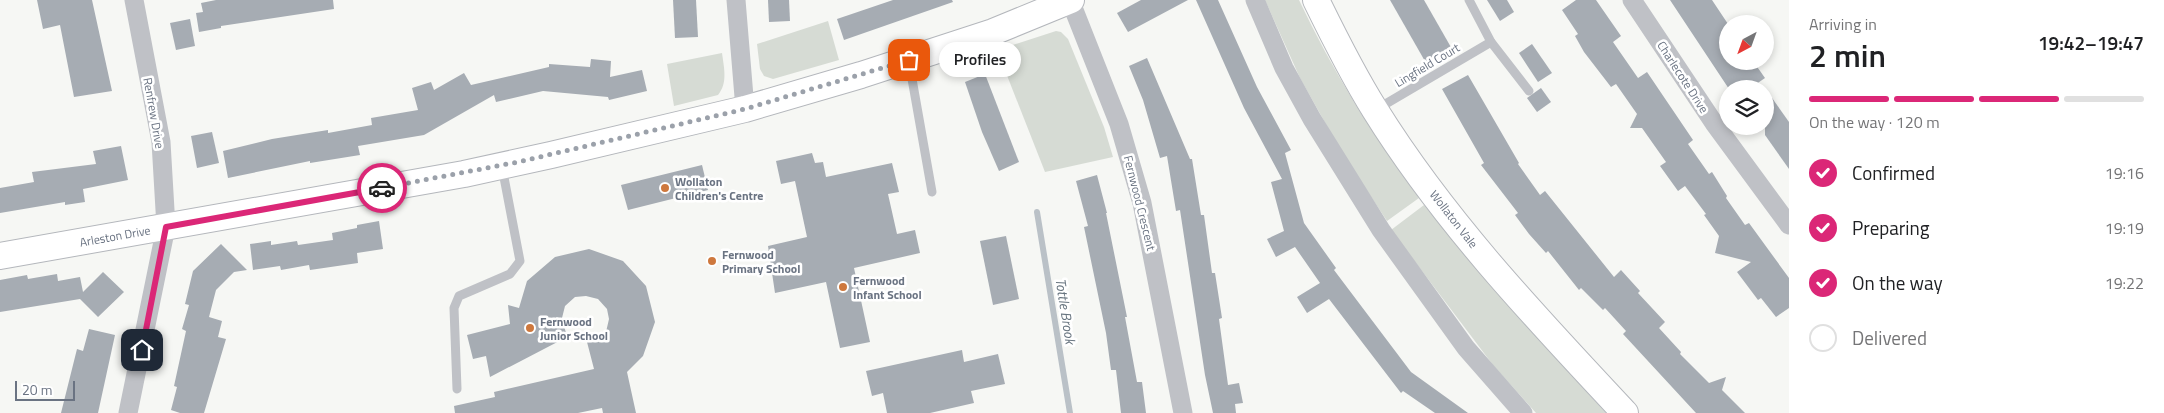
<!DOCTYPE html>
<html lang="en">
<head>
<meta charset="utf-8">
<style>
  :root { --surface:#fff; --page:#f2f2f2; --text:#202124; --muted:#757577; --line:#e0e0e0; --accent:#db2777 }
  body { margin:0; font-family:"Titillium Web",sans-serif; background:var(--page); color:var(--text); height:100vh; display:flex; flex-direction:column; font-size:19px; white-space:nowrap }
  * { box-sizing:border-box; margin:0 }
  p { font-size:16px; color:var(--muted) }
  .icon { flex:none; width:28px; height:28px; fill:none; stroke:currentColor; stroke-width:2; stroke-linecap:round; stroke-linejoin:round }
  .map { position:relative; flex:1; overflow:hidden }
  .drawer { display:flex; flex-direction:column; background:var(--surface); width:375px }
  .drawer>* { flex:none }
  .needle { width:32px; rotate:221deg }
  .controls { position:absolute; left:1719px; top:15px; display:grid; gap:10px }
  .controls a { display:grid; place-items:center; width:55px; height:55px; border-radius:50%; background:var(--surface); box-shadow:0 2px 8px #0003; font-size:25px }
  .scale { position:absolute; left:15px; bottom:12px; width:60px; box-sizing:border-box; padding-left:5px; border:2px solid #6a7382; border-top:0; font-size:14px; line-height:18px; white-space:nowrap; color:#6a7382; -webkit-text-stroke:4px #fff; paint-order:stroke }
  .pin { position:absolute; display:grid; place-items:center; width:42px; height:42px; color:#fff; margin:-21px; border-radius:10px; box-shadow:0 2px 8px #0006 }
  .courier { position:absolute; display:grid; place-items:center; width:50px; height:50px; margin:-25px; border:4px solid #db2777; border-radius:50%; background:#fff; color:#222; box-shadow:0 1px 6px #0007 }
  .bubble { position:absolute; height:35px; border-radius:18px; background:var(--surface); box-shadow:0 2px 8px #0003; font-size:16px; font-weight:600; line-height:35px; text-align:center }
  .overview em { font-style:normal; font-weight:600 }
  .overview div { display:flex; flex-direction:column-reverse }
  .overview { display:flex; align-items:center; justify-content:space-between; height:85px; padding:0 20px }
  h1 { font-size:32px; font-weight:600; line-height:38px }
  .bar { display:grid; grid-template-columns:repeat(4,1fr); gap:8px 5px; align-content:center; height:60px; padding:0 20px }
  .bar i { height:6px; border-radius:4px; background:var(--line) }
  .bar .current { background:var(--accent) }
  .bar p { grid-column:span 4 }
  ol { padding:0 20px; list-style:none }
  li { display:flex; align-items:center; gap:15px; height:55px }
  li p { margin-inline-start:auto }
  li .icon { padding:5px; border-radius:50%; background:var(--accent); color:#fff; stroke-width:4 }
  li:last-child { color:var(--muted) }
  li i { width:28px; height:28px; border:2px solid var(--line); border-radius:50% }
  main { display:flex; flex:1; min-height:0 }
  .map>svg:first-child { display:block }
  .green { fill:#d6dbd4 }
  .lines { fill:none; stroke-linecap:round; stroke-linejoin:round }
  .stream { stroke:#bac1c7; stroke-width:6 }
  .building { fill:#a6acb3 }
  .secondary-casing { stroke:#b4b7bc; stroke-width:28 }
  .lane { stroke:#bfc1c6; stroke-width:9 }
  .street { stroke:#bfc1c6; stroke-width:19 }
  .secondary { stroke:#fff; stroke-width:26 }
  .done { stroke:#9ba1aa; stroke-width:5; stroke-dasharray:0 9 }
  .route { stroke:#db2777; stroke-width:6 }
  .poi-dot { fill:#ce783d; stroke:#fff; stroke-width:2 }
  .labels { text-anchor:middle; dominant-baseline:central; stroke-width:5; stroke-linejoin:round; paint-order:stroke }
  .street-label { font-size:12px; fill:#6a7382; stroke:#fff }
  .poi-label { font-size:12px; font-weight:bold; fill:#6a7382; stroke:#fff; text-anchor:start }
  .water-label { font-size:14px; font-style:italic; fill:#66737e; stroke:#fff }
</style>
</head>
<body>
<main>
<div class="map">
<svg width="1789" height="413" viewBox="0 0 1789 413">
  <rect width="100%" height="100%" fill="#f6f7f4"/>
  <g class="green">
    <path d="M1265 0H1299C1332 70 1373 136 1419 198L1387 221 1341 151 1300 78Z"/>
    <path d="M828 21 839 60 773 79 764 76 760 69 757 44Z"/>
    <path d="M1056 31 1061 32 1068 39 1104 127 1113 157 1045 172 997 50Z"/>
    <path d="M722 53C724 68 728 83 718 95L674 106 667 64Z"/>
    <path d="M1424 205 1493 289 1606 413H1536L1493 365 1391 230Z"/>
  </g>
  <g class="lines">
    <path class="stream" d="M1037 212 1070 413"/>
  </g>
  <g class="building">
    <path d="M37 0H92L112 91 74 97 60 25 43 29Z"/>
    <path d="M216 0H333L334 9 221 26V28L199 32 196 13 203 12 201 3Z"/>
    <path d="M673 0H696L698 37 675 38Z"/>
    <path d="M768 0H789L790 21 769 22Z"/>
    <path d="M893 0H952L953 2 844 40 837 19Z"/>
    <path d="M1141 0H1188L1128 32 1117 13Z"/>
    <path d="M1196 0H1218L1257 87 1291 150 1285 153 1304 223 1336 268 1334 270 1411 372 1468 413H1435L1403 391 1401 393 1329 299 1307 313 1297 297 1320 283 1295 247 1276 257 1267 239 1284 231 1271 182 1282 179 1244 108Z"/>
    <path d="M1390 0H1424L1452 49 1426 63Z"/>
    <path d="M1487 0H1507L1514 12 1500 21Z"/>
    <path d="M1576 0H1596L1621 36 1613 42 1638 78 1647 72 1693 140 1688 144 1709 174 1712 172 1727 196 1726 198 1745 225 1749 223 1789 278V308L1776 317 1761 298 1758 300 1737 272 1751 262 1715 253 1719 236 1704 215 1706 214 1685 186 1678 191 1660 166 1666 162 1642 128H1630L1637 114 1616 84 1611 87 1584 52 1575 36 1578 34 1562 10Z"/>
    <path d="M1670 0H1712L1728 24V61H1753L1765 78 1749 89H1729Z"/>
    <path d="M190 19 195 46 176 50 170 23Z"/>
    <path d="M1532 44 1552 73 1538 82 1519 53Z"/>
    <path d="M1147 58 1190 159H1192L1201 215H1204L1212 273H1215L1222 318 1219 319 1228 385 1239 383 1243 403 1235 404 1236 413H1213L1205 375 1180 210 1176 211 1167 156 1160 158 1143 100 1129 66Z"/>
    <path d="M591 59 611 61 610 77 642 70 647 91 609 100 608 97 543 91 496 102 494 95 424 135 358 146 360 155 310 163V161L228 178 223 151 272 139 328 130V133L372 125 371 118 418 110 412 88 431 82 434 90 464 73 471 85 549 67V64L590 67Z"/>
    <path d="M985 74 1019 162 999 171 982 132 965 82Z"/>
    <path d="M1468 75 1519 163 1518 164 1540 195 1545 191 1614 277 1621 270 1640 291 1638 293 1665 322 1659 328 1681 352 1680 354 1709 383 1726 377 1722 390 1745 413H1696L1623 334 1626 331 1605 308 1603 310 1581 288 1579 290 1548 251 1546 253 1529 234 1515 215 1518 213 1481 165 1484 163 1442 89Z"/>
    <path d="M1541 88 1551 102 1537 112 1527 98Z"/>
    <path d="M1765 88 1789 122V169L1765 135Z"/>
    <path d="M212 132 219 163 197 168 191 136Z"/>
    <path d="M121 146 128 180 83 189 85 202 65 205V202L0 213V188L34 182 32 172 96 164 93 151Z"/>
    <path d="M812 153 815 163 823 162 826 177 892 163 899 192 888 194 897 234 915 230 920 253 854 268 870 342 840 348 826 282 775 293 768 246 807 237 795 181 781 184 776 161Z"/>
    <path d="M702 165 708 190 628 210 621 185Z"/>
    <path d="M1097 175 1107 213H1106L1127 317H1125L1137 382H1142L1146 413H1121L1116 370H1111L1106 333 1084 227 1088 226 1076 181Z"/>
    <path d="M379 221 383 249 357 253 358 263 310 270 309 265 281 270 280 266 253 270 250 244 271 241V245L297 241 298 245 333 240 332 233 357 228V225Z"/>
    <path d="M1006 236 1019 299 993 305 980 241Z"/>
    <path d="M221 244 247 270 234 272 216 290 209 317 222 321 218 337 226 339 204 413H180L171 410 177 387 174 386 186 331 182 329 189 305 185 304 193 271Z"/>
    <path d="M589 249 623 261 646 286 655 322 643 356 627 372 636 413H603L602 408 578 413H455L454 406 495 397 494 392 594 369 587 342 596 340 606 332 609 319 607 309 598 299 586 296 575 297 565 306 562 318 567 337 490 377 486 356 473 359 467 335 510 324 508 305 519 308 527 281 555 257Z"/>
    <path d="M103 272 124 292 98 317 80 299 0 312V280L27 275 28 279 57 274 58 281 80 277 83 292Z"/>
    <path d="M89 329 115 335 98 413H61L77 349 83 351Z"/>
    <path d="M962 350 964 362 998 354 1005 384 971 391 974 403 930 413H887L883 393 872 396 866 371Z"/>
  </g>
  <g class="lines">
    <g class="secondary-casing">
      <g id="secondary">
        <path d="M1316 0C1334 37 1353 75 1375 110 1444 221 1536 318 1625 413"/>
        <path d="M0 256 464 174 551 155 745 109 861 75 993 32 1071 0"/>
      </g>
    </g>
    <g class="lane">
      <path d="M1469 0 1491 42 1529 91"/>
      <path d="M909 62 932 192"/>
      <path d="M1377 109 1491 42"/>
      <path d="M457 389 454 308 459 296 510 274 520 261 502 167"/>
    </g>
    <g class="street">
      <path d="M736 0 745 109"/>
      <path d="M1070 0 1119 124 1142 203 1183 413"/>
      <path d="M1255 0 1284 68 1312 119 1381 230 1466 348 1523 413"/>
      <path d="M1632 0 1714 123 1789 225"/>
      <path d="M128 413 166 227 161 142 134 0"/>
    </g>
    <use href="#secondary" class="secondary"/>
  </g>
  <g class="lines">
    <path class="done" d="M382 188 518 162 745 109 909 60"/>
    <path class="route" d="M142 350 166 227 382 188"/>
  </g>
  <g class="poi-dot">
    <circle cx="665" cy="188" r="5"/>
    <circle cx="712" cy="261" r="5"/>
    <circle cx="843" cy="287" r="5"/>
    <circle cx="530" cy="328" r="5"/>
  </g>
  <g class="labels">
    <g class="street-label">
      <text transform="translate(1427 65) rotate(-31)">Lingfield Court</text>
      <text transform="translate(1683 77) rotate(57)">Charlecote Drive</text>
      <text transform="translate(154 113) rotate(80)">Renfrew Drive</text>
      <text transform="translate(1140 203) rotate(76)">Fernwood Crescent</text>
      <text transform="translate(1454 219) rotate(52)">Wollaton Vale</text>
      <text transform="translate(115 236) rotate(-10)">Arleston Drive</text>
    </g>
    <g class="poi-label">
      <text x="675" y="181">Wollaton<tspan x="675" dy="14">Children's Centre</tspan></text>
      <text x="722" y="254">Fernwood<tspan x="722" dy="14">Primary School</tspan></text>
      <text x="853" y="280">Fernwood<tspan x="853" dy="14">Infant School</tspan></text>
      <text x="540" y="321">Fernwood<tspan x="540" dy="14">Junior School</tspan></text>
    </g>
    <g class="water-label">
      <text transform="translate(1066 311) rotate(81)">Tottle Brook</text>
    </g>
  </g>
</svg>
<div class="controls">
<a><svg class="needle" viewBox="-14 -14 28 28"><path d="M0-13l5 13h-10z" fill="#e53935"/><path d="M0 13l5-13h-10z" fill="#757577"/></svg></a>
<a><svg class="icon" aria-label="layers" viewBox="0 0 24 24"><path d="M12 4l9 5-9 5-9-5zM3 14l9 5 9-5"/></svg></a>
</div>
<div class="scale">20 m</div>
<div class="pin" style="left:909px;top:60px;background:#ea580c"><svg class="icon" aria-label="bag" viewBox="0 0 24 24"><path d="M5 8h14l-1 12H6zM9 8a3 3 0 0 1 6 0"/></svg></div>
<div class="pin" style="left:142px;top:350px;background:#1f2937"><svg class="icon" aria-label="home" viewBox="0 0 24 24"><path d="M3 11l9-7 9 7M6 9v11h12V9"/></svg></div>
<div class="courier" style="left:382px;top:188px"><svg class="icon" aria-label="car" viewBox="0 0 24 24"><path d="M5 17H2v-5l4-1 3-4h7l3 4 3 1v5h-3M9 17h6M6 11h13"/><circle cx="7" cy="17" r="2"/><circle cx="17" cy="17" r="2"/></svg></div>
<div class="bubble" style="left:939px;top:42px;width:82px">Profiles</div>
</div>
<section class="drawer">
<div class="overview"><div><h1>2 min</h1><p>Arriving in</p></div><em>19:42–19:47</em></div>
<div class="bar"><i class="current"></i><i class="current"></i><i class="current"></i><i></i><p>On the way · 120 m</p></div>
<ol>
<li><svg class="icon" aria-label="check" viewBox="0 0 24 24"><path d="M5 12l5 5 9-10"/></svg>Confirmed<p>19:16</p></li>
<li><svg class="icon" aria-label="check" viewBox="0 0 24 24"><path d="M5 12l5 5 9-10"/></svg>Preparing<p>19:19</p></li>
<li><svg class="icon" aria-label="check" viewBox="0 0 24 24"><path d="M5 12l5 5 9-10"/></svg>On the way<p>19:22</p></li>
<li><i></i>Delivered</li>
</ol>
</section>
</main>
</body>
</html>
